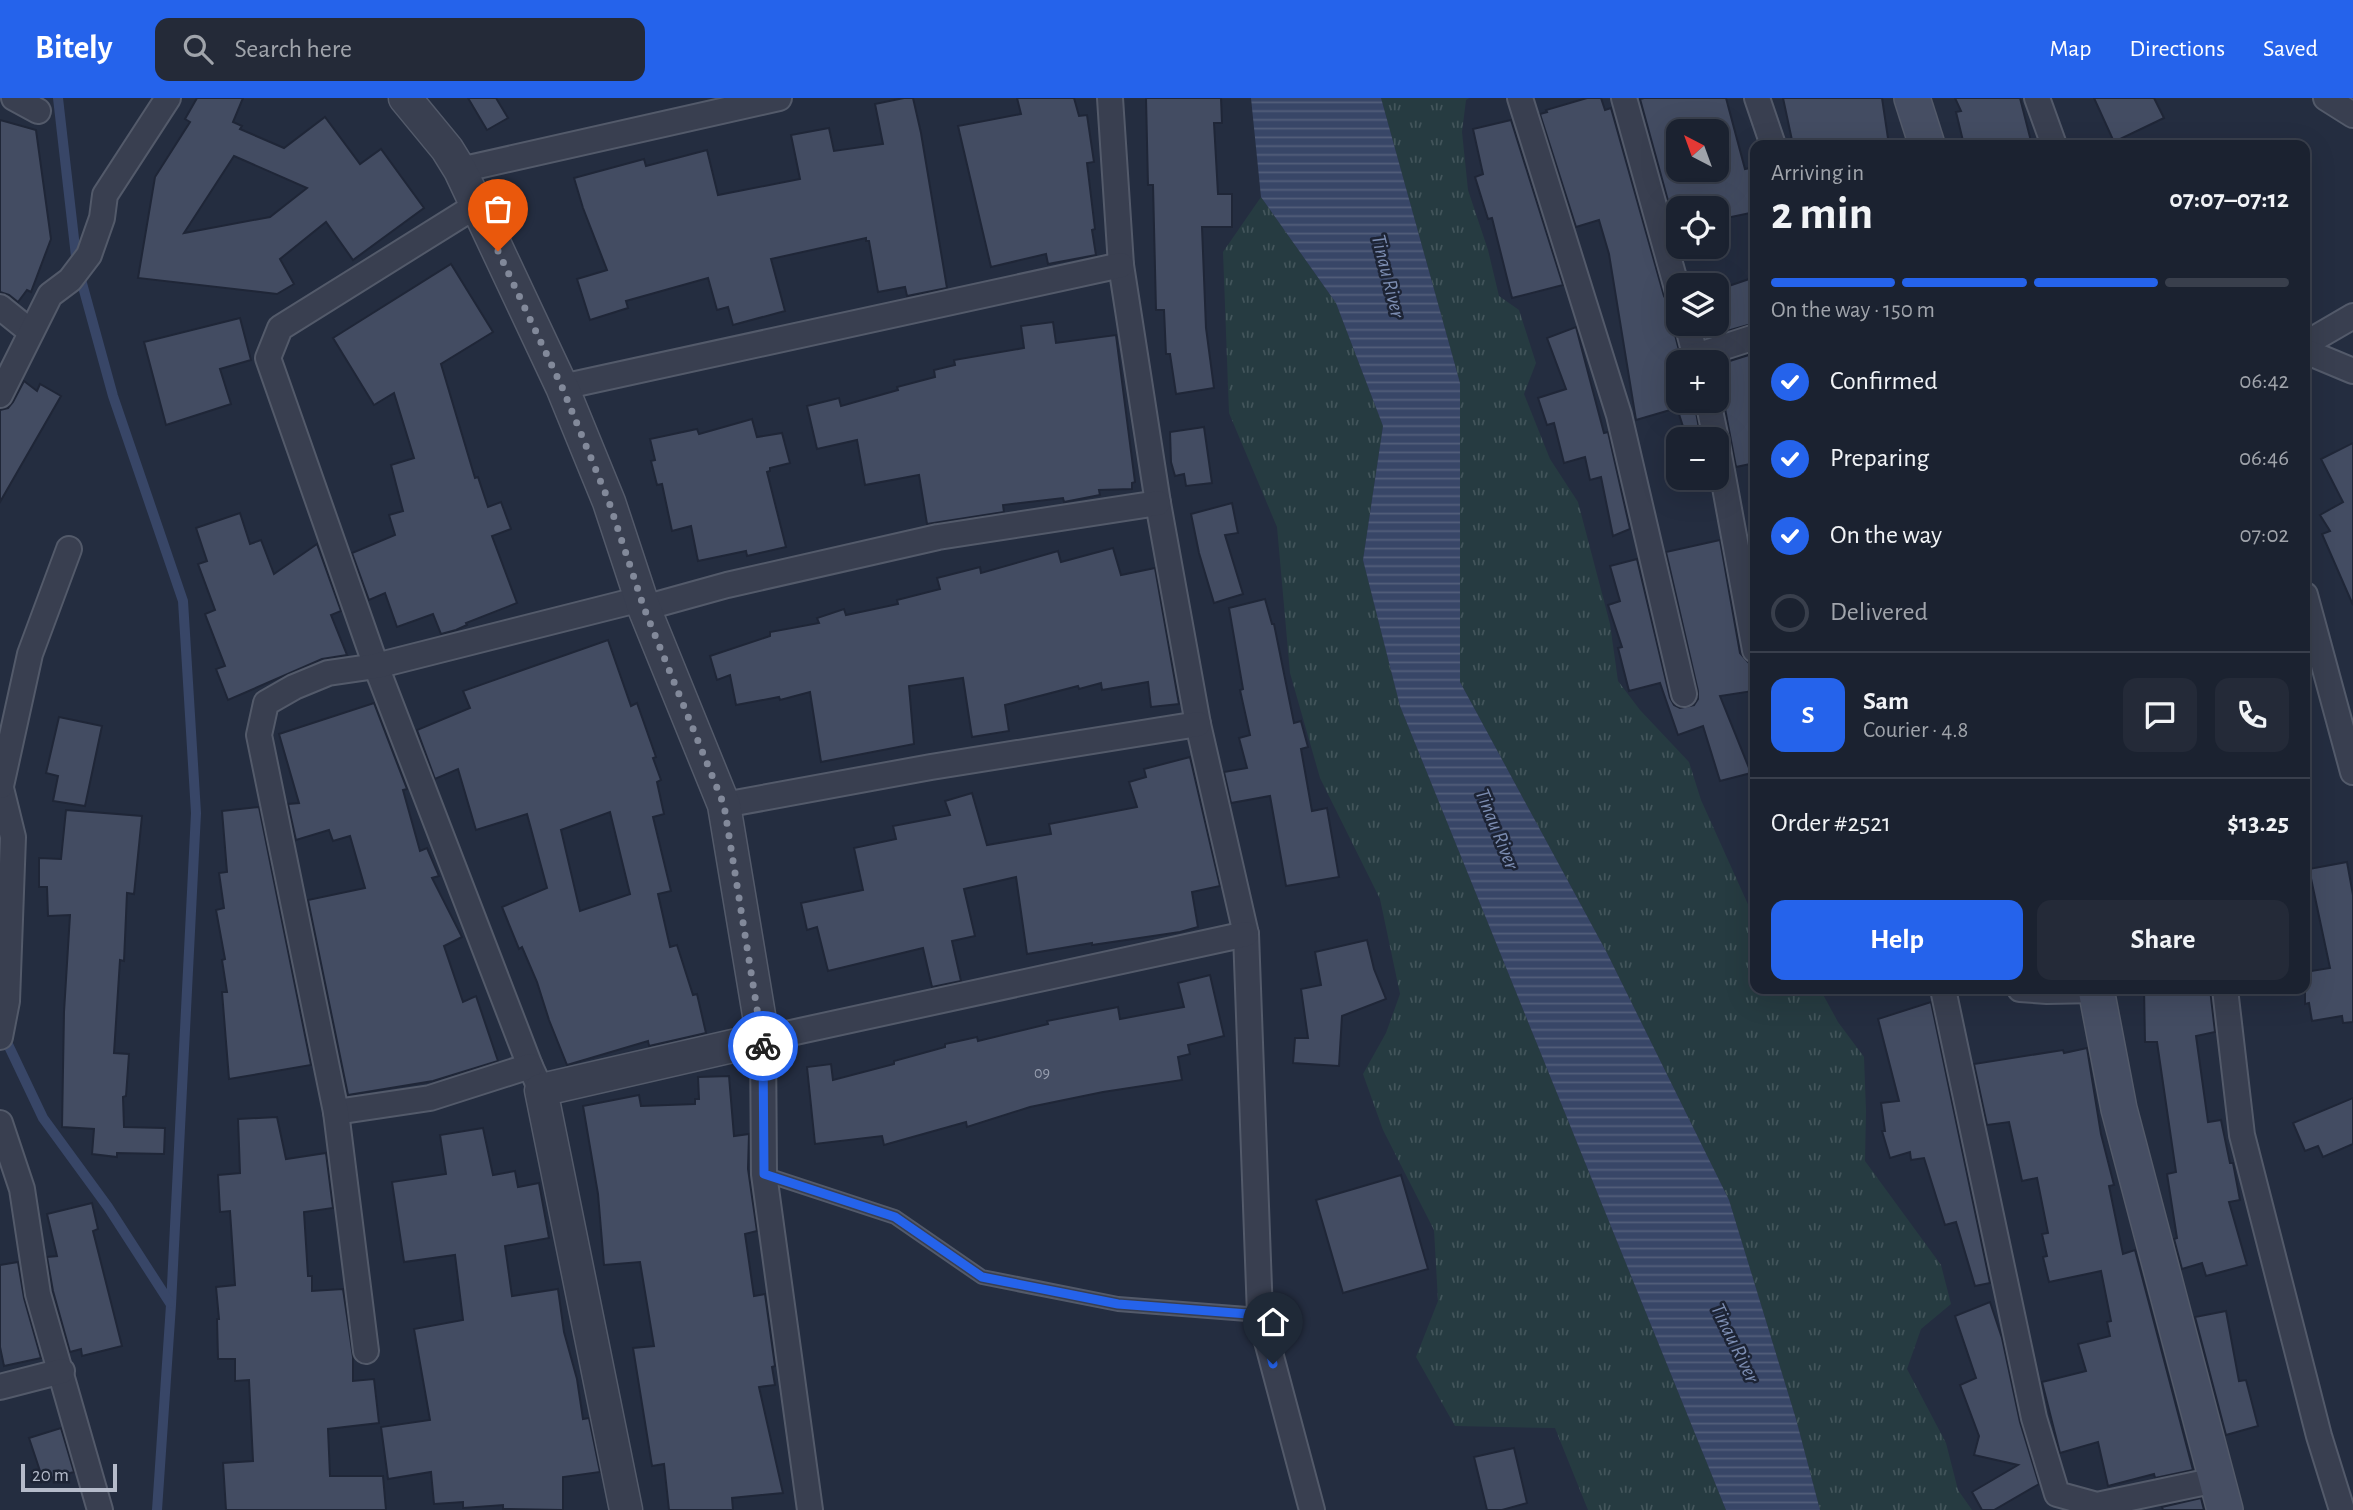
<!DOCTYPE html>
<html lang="en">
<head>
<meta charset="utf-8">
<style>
  :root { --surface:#1b2230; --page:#242a38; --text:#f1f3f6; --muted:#a0a4ab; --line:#393f4c; --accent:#2563eb }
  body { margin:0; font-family:"Alegreya Sans",sans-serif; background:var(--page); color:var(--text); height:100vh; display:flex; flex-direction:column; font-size:26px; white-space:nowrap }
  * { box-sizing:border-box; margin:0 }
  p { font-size:23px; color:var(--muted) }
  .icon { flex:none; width:38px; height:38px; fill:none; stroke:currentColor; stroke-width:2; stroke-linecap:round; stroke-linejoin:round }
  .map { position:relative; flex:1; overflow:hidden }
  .sheet { position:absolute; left:1750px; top:42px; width:560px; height:854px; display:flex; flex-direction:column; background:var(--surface); border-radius:14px; box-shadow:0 7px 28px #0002,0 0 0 2px var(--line) }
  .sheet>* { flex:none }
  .needle { width:46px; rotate:319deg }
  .fabs { position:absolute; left:1666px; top:21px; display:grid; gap:14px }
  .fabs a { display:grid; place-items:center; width:63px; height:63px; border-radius:14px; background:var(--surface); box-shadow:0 7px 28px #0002,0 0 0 2px var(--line); font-size:35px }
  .scale { position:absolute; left:21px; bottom:18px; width:96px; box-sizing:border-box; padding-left:7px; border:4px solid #b5bbca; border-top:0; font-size:19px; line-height:24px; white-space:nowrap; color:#b5bbca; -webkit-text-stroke:5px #1d2435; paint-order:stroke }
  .pin { position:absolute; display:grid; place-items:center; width:60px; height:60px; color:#fff; margin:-72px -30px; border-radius:50% 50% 50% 0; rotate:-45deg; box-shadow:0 0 7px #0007 }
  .pin .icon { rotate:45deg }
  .courier { position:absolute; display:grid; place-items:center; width:70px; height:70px; margin:-35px; border:5px solid #2563eb; border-radius:50%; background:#fff; color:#222; box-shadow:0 2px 9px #0007 }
  .summary em { font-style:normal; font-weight:600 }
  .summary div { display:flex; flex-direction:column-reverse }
  .summary { display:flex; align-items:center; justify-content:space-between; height:119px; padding:0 21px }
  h1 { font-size:46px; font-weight:600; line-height:52px }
  .bar { display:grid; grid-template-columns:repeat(4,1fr); gap:10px 7px; align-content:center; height:84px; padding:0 21px }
  .bar i { height:9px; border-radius:5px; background:var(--line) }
  .bar .selected { background:var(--accent) }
  .bar p { grid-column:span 4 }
  .line { display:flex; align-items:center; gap:18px; padding:0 21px; border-top:2px solid var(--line) }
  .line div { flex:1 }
  .round { display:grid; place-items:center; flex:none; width:74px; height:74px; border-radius:14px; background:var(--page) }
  ol { padding:0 21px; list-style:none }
  li { display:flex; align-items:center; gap:21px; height:77px }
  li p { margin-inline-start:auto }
  li .icon { padding:7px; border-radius:50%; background:var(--accent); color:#fff; stroke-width:4 }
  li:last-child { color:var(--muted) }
  li i { width:38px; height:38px; border:4px solid var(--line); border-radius:50% }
  .primary-button { display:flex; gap:14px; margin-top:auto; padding:14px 21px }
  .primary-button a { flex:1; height:80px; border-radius:14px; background:var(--accent); color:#fff; font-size:28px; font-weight:600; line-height:80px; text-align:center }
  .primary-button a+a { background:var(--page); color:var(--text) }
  header { display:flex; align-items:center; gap:42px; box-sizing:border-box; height:98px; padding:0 35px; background:var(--accent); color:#fff }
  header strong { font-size:33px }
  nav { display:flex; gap:38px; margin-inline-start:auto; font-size:24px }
  .search { width:490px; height:63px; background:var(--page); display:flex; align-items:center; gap:18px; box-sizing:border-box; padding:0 24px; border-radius:14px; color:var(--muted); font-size:26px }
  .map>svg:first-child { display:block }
  .grass { fill:url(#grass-tufts) }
  .water { fill:url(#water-rules) }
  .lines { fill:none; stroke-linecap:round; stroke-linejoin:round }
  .stream { stroke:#384667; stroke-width:10 }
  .building { fill:#434c62; stroke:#1f2637; stroke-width:2; fill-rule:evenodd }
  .service-casing { stroke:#535a6a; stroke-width:16 }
  .minor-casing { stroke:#535a6a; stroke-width:28 }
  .tertiary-casing { stroke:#535a6a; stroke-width:35 }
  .secondary-casing { stroke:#535a6a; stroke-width:38 }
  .service { stroke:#393f50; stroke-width:12 }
  .minor { stroke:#393f50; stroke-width:24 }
  .tertiary { stroke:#393f50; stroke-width:32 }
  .secondary { stroke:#464e63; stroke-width:35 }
  .done { stroke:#82899a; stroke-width:7; stroke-dasharray:0 12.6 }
  .route { stroke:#2563eb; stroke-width:9 }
  .labels { text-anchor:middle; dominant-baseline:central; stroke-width:5; stroke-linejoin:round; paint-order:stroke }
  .number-label { font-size:16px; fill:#989fb0 }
  .water-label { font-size:21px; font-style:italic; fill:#7c8db2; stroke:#1d2435 }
</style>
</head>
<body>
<header>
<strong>Bitely</strong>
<div class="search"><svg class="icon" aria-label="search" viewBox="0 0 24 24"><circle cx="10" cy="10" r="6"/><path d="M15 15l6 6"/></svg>Search here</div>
<nav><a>Map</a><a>Directions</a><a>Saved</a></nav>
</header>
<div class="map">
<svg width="2353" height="1412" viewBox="0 0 2353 1412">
  <defs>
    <pattern id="grass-tufts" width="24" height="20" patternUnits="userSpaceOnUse" patternTransform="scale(1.75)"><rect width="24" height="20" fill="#263b41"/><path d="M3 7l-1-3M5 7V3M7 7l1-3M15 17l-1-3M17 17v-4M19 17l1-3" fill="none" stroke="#43555b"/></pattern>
    <pattern id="water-rules" width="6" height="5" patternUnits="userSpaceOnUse" patternTransform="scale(1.75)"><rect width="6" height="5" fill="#384667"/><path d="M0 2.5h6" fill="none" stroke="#535f7b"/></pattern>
  </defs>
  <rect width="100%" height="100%" fill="#242d40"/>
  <g class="grass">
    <path d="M1381 0H1469L1466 2 1462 34 1468 92 1488 152 1499 198 1519 212 1536 265 1524 296 1550 361 1578 404 1610 526 1618 583 1640 612 1689 664 1701 702 1755 822V891H1820L1838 924 1864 959 1866 1013 1865 1063 1941 1167 1951 1206 1921 1231 1907 1271 1946 1345 1958 1392 1972 1412H1820L1796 1321 1729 1102 1607 855 1460 584V285Z"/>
    <path d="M1261 99 1336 205 1383 328 1363 462 1400 608 1726 1412H1588L1555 1330 1455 1328 1416 1259 1438 1203 1434 1132 1383 1032 1363 976 1386 935 1400 896 1380 801 1320 680 1290 575 1277 429 1229 315 1223 154Z"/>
  </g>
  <path class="water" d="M1251 0H1381L1460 285V584L1607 855 1729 1102 1796 1321 1820 1412H1726L1400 608 1363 462 1383 328 1336 205 1261 99Z"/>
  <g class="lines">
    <g class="stream">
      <path d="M58 0 77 167 113 298 183 503 196 715 171 1207 157 1412"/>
      <path d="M3 936 43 1020 108 1109 170 1205"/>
    </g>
  </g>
  <g class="building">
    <path d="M197 0H243L233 24 242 28 240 31 284 50 325 19 360 66 381 51 424 110 353 162 326 124 280 161 294 186 277 196 138 180 155 79 190 24 185 21ZM234 58 307 90 270 119 184 135Z"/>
    <path d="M468 0H496L508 20 487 32Z"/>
    <path d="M904 0H913L921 35 947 190 907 198 905 189 878 194 869 143H866V140L771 161 785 213 733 227 728 209 717 212 708 180 626 203 628 210 590 222 577 181 607 172 583 110 574 80 644 61 646 68 707 52 718 97 800 81 791 37 829 30 834 53 883 46 875 6Z"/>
    <path d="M1017 0H1074L1079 18 1087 17 1094 64 1087 65 1095 131 1092 132 1096 157 1048 166 1046 156 991 169 958 28 1021 16Z"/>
    <path d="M1146 0H1221L1222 25H1214L1218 96H1232V129H1202L1206 230 1214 290 1176 296 1170 256H1166L1164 212H1156L1153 87H1148Z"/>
    <path d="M1587 0H1601L1605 12 1611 10 1664 198 1668 205 1678 208 1673 229 1682 264H1678V303H1694L1701 341H1687L1677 310 1636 322 1609 156 1599 122 1576 129 1540 16 1547 14 1546 12Z"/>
    <path d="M1644 0H1726L1745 71 1755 69V114L1717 122V110H1678V139L1640 1ZM1678 33H1717V72H1678Z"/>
    <path d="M1783 0H1882L1889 47H1793Z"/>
    <path d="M1955 0H2020L2032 47H1964L1956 14 1961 13Z"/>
    <path d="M2094 0H2154L2164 20 2114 44Z"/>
    <path d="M0 22 36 32 51 141 31 194 27 192 18 204 9 197 0 194Z"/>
    <path d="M1511 22 1563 187 1512 200 1492 120 1488 121 1475 79 1483 76 1473 31Z"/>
    <path d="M451 166 493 234 441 266 475 380 478 379 488 409 501 404 511 431 492 438 517 505 466 525 467 527 456 532 441 536 433 516 397 529 385 495 369 502 352 455 395 437 389 417 403 413 391 367 414 360 394 295 374 307 333 240Z"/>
    <path d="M1755 179V225L1706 239 1702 226H1717V192Z"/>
    <path d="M240 220 251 262 220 271 231 306 166 327 144 244Z"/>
    <path d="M1053 224 1056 245 1116 237 1135 384 1132 385V391L1099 392 1100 397 1064 404 1063 400 1003 407 1004 414 927 426 919 377 865 387 857 342 817 351 807 308 839 300 841 308 898 292 897 289 935 279 934 272 955 267 954 262 1024 250 1021 228Z"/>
    <path d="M1576 229 1604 335 1608 334 1630 431 1613 438 1601 379 1590 382 1585 359 1564 365 1554 325 1547 327 1538 300 1566 291 1547 240Z"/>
    <path d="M1755 255V365L1736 369 1723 300 1717 291V267Z"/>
    <path d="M24 283 37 293 40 286 61 298 0 404V312L8 310 13 304Z"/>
    <path d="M752 321 757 339 782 335 790 365 770 370V373L767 374 786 449 747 458 746 453 698 463 691 428 672 433 662 386 657 387 651 363 655 362 650 341 697 331 699 336Z"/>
    <path d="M1204 329 1212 385 1186 388 1184 376 1175 378 1171 364 1170 334Z"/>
    <path d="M2353 345V507L2322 436 2330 433 2320 417 2343 404 2321 361Z"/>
    <path d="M1232 405 1238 435 1225 437 1243 496 1214 505 1199 455 1191 416Z"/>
    <path d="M240 415 250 446 261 442 274 476 317 446 341 513 331 517 347 557 322 561 228 602 216 571 225 568 205 516 215 512 198 466 207 463 196 430Z"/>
    <path d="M1720 442 1740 555 1749 565 1753 593 1720 598 1751 675 1720 683 1703 628 1678 637 1660 585 1629 593 1618 550 1622 549 1608 507 1620 503 1610 468 1637 461 1670 600 1674 607 1680 610 1694 607 1698 601V593L1666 454Z"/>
    <path d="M1113 450 1121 477 1155 470 1179 606 1151 609 1148 584 1102 592 1101 585 1079 591 1078 588 1005 607 1009 633 972 639 963 580 909 588 914 646 821 664 810 594 780 602 779 599 736 607 730 577 717 582 710 558 770 538V534L819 525 817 520 844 511 846 517 898 506 897 502 940 491 937 480 980 469 981 475 1058 453 1061 464Z"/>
    <path d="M1265 501 1272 526H1274L1294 625 1301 623 1308 649 1301 651 1312 713 1327 710 1339 779 1286 788 1270 698 1231 705 1224 674 1247 670 1239 640 1250 637 1240 592 1243 591 1229 510Z"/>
    <path d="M608 542 631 608 637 605 656 659 653 660 661 682 657 684 664 716 653 719 671 793 658 796 670 849 677 847 693 897 697 896 706 935 649 948 648 943 567 967 549 922 537 884 522 849 519 851 502 809 547 790 527 716 476 732 458 671 435 681 417 632 470 610 463 593ZM610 714 630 796 580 813 561 732Z"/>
    <path d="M374 605 407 691 403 692 420 753 427 750 439 778 432 780 462 839 444 848 463 904 476 898 498 963 433 983 348 997 308 802 365 790 350 738 333 743 329 732 296 742 288 706 299 705 279 636Z"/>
    <path d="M59 619 102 628 85 708 53 703 58 678 46 675Z"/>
    <path d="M1190 659 1220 788 1192 794 1198 829 1180 834 1092 847V845L1027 856 1016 779 964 791 975 838 952 843 961 883 932 889 923 850 828 873 817 829 807 832 801 805 863 792 854 750 896 741 893 728 950 717 945 703 972 695 987 747 1051 736 1049 726 1137 709 1129 684 1146 679 1144 671Z"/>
    <path d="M259 709 311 967 229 981 222 894H227L222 862 225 861 216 812 224 810 219 775 227 774 222 713Z"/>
    <path d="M66 712 142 718 134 796 127 795 124 863 120 862 114 955 129 956 126 998 123 999 124 1029 165 1030 164 1056 117 1055V1059L92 1056 94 1031 62 1029 64 914 70 817 48 818 47 789H39V760L61 761Z"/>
    <path d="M2347 764 2353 797V924L2343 925 2342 918 2312 923 2309 905 2305 906V874L2330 870 2309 771Z"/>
    <path d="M1367 842 1374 871 1386 901 1342 918 1339 968 1293 965 1295 940H1308L1301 891 1321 887 1315 854Z"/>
    <path d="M1210 877 1224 938 1188 947 1190 956 1178 959 1182 982 1103 994 1030 1009 967 1029 966 1024 884 1047 882 1038 815 1046 807 969 831 966 833 982 894 966V963L945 949V946L977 939 978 943 1048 926 1047 923 1118 909 1120 921 1184 909 1178 885Z"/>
    <path d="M2144 891H2210L2215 934 2196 938 2208 1024 2221 1022 2230 1065H2233L2240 1102 2229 1104 2247 1167 2206 1178 2202 1165 2182 1171 2174 1141 2177 1140 2167 1076 2176 1074 2157 944H2145Z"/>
    <path d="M1931 904 1990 1185 1975 1188 1956 1124 1945 1127 1924 1060 1911 1062 1910 1054 1890 1060 1882 1033H1885L1881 1005 1899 1003 1878 921Z"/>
    <path d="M2087 950 2101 1036 2114 1087 2109 1088 2123 1156 2135 1152 2193 1372 2155 1380 2154 1376 2108 1388 2098 1344 2060 1355 2042 1284 2086 1273 2078 1246 2110 1238 2107 1224 2111 1223 2101 1173 2049 1184 2043 1159 2047 1158 2042 1136 2048 1135 2037 1080 2022 1083 2009 1024 1987 1027 1974 966 2063 952 2064 955Z"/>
    <path d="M729 978 734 1038 749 1036 748 1071 757 1133 745 1136 754 1198 765 1196 775 1268 772 1269 775 1287 759 1289 783 1395 732 1400 733 1412H669L664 1366 652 1368 633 1250 654 1248 640 1164 604 1167 598 1096 583 1008 639 997 641 1008 695 1006V1001H699L698 979Z"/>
    <path d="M2353 1000V1046L2323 1059 2318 1048 2305 1053 2293 1025Z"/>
    <path d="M277 1019 286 1061 326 1055 333 1110 304 1114 308 1178H312V1193L343 1191 353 1259V1283L374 1281 379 1325 328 1331 330 1378H383L386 1412H226L223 1365 253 1363 249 1282 235 1283V1261H218L217 1221H219L216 1189 235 1187 230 1113 220 1114 218 1077 240 1075 238 1021Z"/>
    <path d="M483 1030 493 1077 515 1073 518 1089 539 1085 549 1140 505 1148 512 1198 558 1191 564 1234 577 1281 583 1321 589 1320 600 1374 563 1379V1412L503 1411V1407L463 1410V1404L434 1406 431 1374 388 1381 381 1329 430 1322 414 1231 463 1222 455 1157 404 1164 392 1084 446 1076 440 1037Z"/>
    <path d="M1401 1077 1428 1171 1343 1195 1316 1102Z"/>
    <path d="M92 1105 98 1131 93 1133 122 1248 82 1258 81 1251 70 1254 53 1193 47 1159 57 1158 47 1116Z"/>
    <path d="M18 1164 24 1200 41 1260 4 1268 0 1249V1167Z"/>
    <path d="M1990 1204 2002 1240 2020 1324 2039 1386 1994 1412H1982L1972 1394 2018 1367 1974 1357 1979 1338 1960 1287 1976 1280 1955 1218Z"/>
    <path d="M2226 1213 2239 1283 2246 1282 2258 1328 2226 1337 2195 1219Z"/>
    <path d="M61 1330 74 1374 43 1382 29 1340Z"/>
    <path d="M1514 1350 1527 1405 1502 1412H1487L1474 1359Z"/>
    <path d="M2201 1400 2204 1412H2163L2162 1409Z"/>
  </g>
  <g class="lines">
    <g class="service-casing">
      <path id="service" d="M764 1076 895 1119 982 1179 1118 1206 1260 1217"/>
    </g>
    <g class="minor-casing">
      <g id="minor">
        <path d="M14 0 38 13"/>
        <path d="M1110 0 1121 167 1158 405 1198 626 1246 836 1260 1217 1312 1412"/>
        <path d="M1520 0 1619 317 1684 596"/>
        <path d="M1624 0 1678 194"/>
        <path d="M1757 0 1773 47"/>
        <path d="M2037 0 2054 47"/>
        <path d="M2326 0 2353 17"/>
        <path d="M460 72 779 0"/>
        <path d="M477 107 280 230 268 260 376 568 530 968 541 992"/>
        <path d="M0 209 31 234"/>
        <path d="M1687 226 1697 264"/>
        <path d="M2305 246 2353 218"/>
        <path d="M2305 253 2353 273"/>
        <path d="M1696 258 1755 239"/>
        <path d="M562 289 1121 167"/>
        <path d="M0 297 50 197 70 182 89 157 102 120 105 97 168 0"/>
        <path d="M1708 303 1716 341"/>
        <path d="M1717 346 1755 552"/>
        <path d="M2305 497 2353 674"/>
        <path d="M644 510 727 487 938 439 1158 405"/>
        <path d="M0 686 13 739 7 903 0 939"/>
        <path d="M1 688 30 556 69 451"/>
        <path d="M724 707 931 669 1198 626"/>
        <path d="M1943 891 2034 1320 2057 1396 2097 1407 2216 1382"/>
        <path d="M2020 891 2047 893 2096 892"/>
        <path d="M2225 891 2242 1037 2319 1338 2342 1412"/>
        <path d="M336 1014 430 1000 530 968"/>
        <path d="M0 1025 22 1091 38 1196 100 1412"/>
        <path d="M366 1253 336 1014 259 637 266 605 294 589 328 575 376 568 641 501"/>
        <path d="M0 1289 62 1273"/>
        <path d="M810 1412 764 1076 763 941 1246 836"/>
      </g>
    </g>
    <g class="tertiary-casing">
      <path id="tertiary" d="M405 0 447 51 460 72 562 289 609 404 644 510 724 707 763 941 541 992 626 1412"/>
    </g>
    <g class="secondary-casing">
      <g id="secondary">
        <path d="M1912 0 1927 47"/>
        <path d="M2096 891 2119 1011 2225 1412"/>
      </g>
    </g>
    <use href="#service" class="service"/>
    <use href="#minor" class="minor"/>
    <use href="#tertiary" class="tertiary"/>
    <use href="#secondary" class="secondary"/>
  </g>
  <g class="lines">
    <path class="done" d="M498 153 562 289 609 404 644 510 724 707 763 948"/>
    <path class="route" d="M763 948 764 1076 895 1119 982 1179 1118 1206 1261 1217 1273 1266"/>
  </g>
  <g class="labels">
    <g class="number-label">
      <text x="1042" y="975">09</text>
    </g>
    <g class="water-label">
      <text transform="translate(1388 178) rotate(76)">Tinau River</text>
      <text transform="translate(1497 731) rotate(68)">Tinau River</text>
      <text transform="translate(1735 1245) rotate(64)">Tinau River</text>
    </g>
  </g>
</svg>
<div class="fabs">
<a><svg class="needle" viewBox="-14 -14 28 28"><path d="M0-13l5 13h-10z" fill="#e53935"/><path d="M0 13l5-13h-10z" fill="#a0a4ab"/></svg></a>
<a><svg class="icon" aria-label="locate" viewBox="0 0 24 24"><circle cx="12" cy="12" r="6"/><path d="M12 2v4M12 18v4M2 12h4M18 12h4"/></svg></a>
<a><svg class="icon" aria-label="layers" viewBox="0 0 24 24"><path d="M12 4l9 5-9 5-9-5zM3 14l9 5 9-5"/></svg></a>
<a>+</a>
<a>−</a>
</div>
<div class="scale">20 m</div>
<div class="pin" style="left:498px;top:153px;background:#ea580c"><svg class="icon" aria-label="bag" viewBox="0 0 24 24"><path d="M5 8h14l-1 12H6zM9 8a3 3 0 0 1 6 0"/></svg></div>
<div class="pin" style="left:1273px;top:1266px;background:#1f2937"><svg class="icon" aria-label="home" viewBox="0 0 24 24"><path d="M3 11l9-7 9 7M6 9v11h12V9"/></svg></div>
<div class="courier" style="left:763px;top:948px"><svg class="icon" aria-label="bike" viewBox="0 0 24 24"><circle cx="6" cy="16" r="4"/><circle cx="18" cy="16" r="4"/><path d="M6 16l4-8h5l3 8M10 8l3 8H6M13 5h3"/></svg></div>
<section class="sheet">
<div class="summary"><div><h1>2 min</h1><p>Arriving in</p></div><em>07:07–07:12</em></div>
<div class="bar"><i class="selected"></i><i class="selected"></i><i class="selected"></i><i></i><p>On the way · 150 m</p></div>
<ol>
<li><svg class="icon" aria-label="check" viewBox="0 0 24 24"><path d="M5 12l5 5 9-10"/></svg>Confirmed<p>06:42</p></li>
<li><svg class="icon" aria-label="check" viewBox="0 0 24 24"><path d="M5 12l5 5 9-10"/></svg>Preparing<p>06:46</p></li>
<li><svg class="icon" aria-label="check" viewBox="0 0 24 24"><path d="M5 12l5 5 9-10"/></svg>On the way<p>07:02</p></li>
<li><i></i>Delivered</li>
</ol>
<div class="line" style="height:126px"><b class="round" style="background:var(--accent);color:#fff">S</b><div><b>Sam</b><p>Courier · 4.8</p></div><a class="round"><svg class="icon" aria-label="chat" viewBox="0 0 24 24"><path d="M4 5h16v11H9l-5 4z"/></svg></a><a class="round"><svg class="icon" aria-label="phone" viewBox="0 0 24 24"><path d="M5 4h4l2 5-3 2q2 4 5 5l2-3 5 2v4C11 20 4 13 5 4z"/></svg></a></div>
<div class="line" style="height:91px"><div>Order #2521</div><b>$13.25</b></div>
<div class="primary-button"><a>Help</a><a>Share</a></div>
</section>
</div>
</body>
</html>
